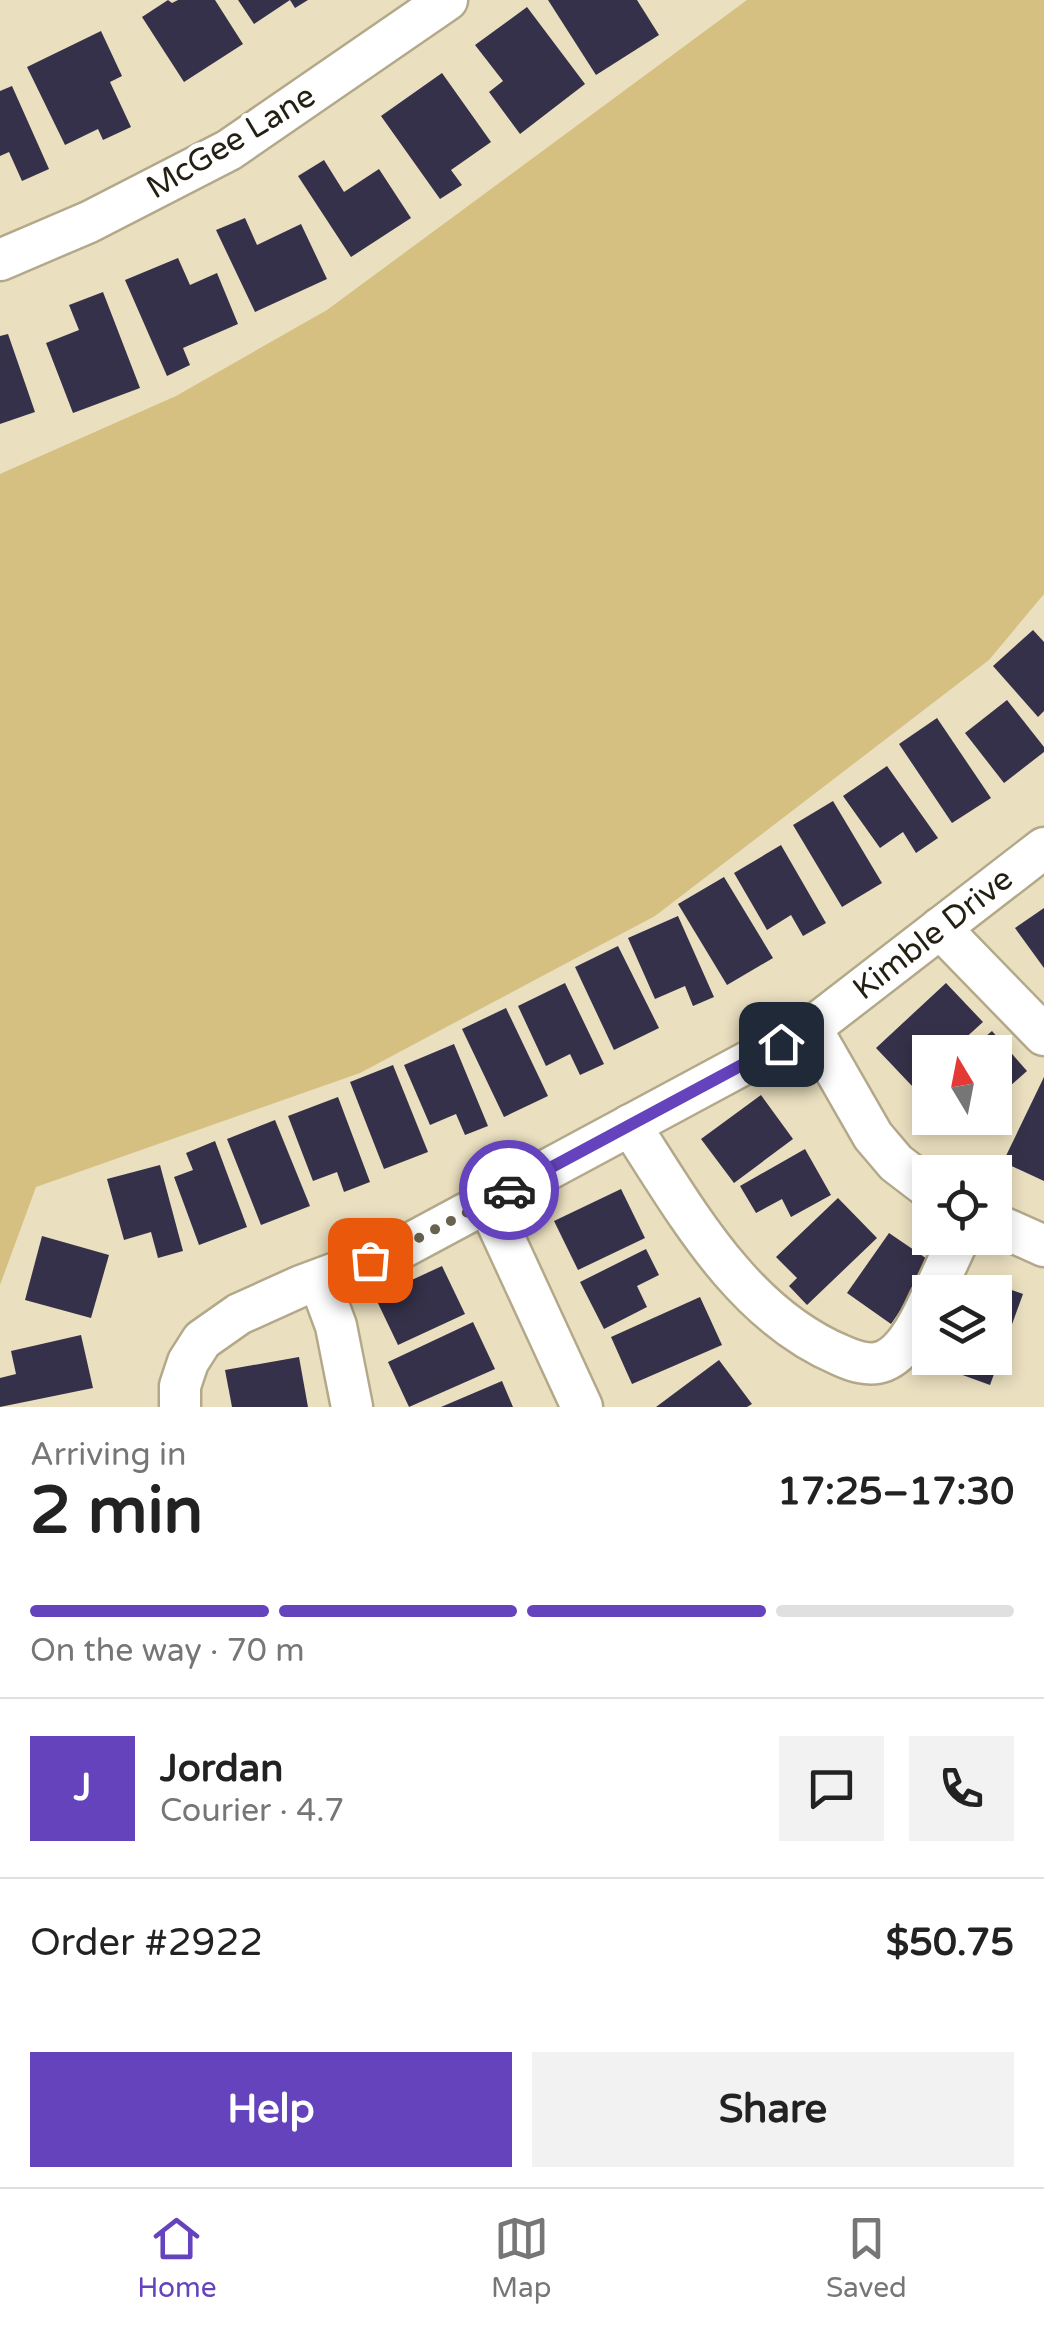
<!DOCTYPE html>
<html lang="en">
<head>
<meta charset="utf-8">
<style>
  :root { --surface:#fff; --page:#f2f2f2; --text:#222; --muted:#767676; --line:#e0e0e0; --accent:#6443bc }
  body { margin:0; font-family:"Varela Round",sans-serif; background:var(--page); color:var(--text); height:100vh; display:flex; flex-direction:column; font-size:38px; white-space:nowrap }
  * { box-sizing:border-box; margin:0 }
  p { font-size:32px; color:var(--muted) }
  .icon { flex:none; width:55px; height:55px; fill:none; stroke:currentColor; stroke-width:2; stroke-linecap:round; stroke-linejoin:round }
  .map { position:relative; height:1407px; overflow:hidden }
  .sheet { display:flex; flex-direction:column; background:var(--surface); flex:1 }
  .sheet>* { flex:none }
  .needle { width:65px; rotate:350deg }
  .tools { position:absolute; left:912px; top:1035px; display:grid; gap:20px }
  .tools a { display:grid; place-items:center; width:100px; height:100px; border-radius:0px; background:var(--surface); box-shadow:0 5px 15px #0003; font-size:50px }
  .pin { position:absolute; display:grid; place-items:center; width:85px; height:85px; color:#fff; margin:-42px; border-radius:20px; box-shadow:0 5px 15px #0006 }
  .courier { position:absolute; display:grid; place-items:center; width:100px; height:100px; margin:-50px; border:8px solid #6443bc; border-radius:50%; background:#fff; color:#222; box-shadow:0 2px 12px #0007 }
  .summary em { font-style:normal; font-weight:800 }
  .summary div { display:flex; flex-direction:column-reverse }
  .summary { display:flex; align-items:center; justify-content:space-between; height:170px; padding:0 30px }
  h1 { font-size:65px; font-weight:800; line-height:75px }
  .bar { display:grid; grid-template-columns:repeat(4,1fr); gap:15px 10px; align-content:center; height:120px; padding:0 30px }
  .bar i { height:12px; border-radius:8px; background:var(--line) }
  .bar .on { background:var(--accent) }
  .bar p { grid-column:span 4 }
  .line { display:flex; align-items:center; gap:25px; padding:0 30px; border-top:2px solid var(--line) }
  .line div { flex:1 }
  .round { display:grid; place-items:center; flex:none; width:105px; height:105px; border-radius:0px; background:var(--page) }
  .cta { display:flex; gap:20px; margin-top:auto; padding:20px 30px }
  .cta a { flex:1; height:115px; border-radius:0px; background:var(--accent); color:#fff; font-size:40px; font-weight:800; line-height:115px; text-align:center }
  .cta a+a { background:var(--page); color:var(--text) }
  .menu { display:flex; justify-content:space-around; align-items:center; height:140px; border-top:2px solid var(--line); background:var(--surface); font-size:28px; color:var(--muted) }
  .menu a { display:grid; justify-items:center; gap:5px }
  .menu .on { color:var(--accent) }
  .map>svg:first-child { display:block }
  .green { fill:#d5c081 }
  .building { fill:#35314a }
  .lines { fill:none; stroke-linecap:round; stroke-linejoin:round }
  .minor-casing { stroke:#b3a98a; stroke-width:45 }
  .minor { stroke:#fff; stroke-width:40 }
  .done { stroke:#69624f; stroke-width:10; stroke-dasharray:0 18 }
  .route { stroke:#6443bc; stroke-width:12 }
  .labels { text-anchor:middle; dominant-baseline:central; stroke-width:10; stroke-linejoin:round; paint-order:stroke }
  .street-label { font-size:32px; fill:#231f13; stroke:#fff }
</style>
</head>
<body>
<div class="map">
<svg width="1044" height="1407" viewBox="0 0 1044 1407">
  <rect width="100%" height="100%" fill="#eadfbf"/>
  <path class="green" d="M747 0H1044V594L989 660 655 916 360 1073 36 1187 0 1285V474L176 396 327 310Z"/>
  <g class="building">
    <path d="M168 0 172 3 178 0H215L243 44 184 82 142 17Z"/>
    <path d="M238 0H308L295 8 290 0 254 24Z"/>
    <path d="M548 0H637L659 35 596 75Z"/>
    <path d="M527 7 585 84 520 134 489 92 503 81 475 45Z"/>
    <path d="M101 31 122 76 110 82 131 127 103 140 98 129 65 145 27 67Z"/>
    <path d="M442 73 491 142 451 170 462 185 440 199 381 116Z"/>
    <path d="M12 86 49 169 22 181 9 152 0 156V91Z"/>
    <path d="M324 160 344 192 379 169 411 218 351 257 298 176Z"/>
    <path d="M245 218 257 245 301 224 327 279 255 312 216 230Z"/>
    <path d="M178 258 190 285 217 273 238 324 183 348 190 365 167 376 125 280Z"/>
    <path d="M103 292 140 388 73 413 46 343 79 330 69 305Z"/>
    <path d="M8 334 35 412 0 424V336Z"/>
    <path d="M1033 630 1044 642V711L1038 717 993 666Z"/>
    <path d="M1007 700 1044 747V752L1004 783 965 733Z"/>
    <path d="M937 718 991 798 952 823 899 744Z"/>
    <path d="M887 766 938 838 916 853 903 832 880 848 843 796Z"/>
    <path d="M833 801 882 883 842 907 793 825Z"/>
    <path d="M781 845 826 923 803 936 791 915 767 930 734 873Z"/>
    <path d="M724 877 773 958 727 985 678 904Z"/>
    <path d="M1044 908V968L1015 928Z"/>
    <path d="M678 916 714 997 693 1006 685 986 655 999 628 938Z"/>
    <path d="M618 946 659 1028 614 1050 575 967Z"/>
    <path d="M565 983 604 1064 580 1075 570 1054 546 1066 518 1006Z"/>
    <path d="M946 983 983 1022 950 1052H930V1071L913 1087 876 1048Z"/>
    <path d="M506 1008 548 1096 504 1117 462 1029Z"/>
    <path d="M992 1031 1027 1071 995 1099V1052H967Z"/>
    <path d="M454 1044 488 1126 465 1135 456 1114 430 1125 404 1065Z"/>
    <path d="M393 1065 428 1152 384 1169 350 1082Z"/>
    <path d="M1044 1077V1181L1003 1162Z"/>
    <path d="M761 1095 793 1139 734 1183 701 1139Z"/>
    <path d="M338 1097 370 1182 344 1192 337 1172 313 1181 288 1116Z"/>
    <path d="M943 1118H974L956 1133Z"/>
    <path d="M275 1120 310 1206 261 1225 227 1139Z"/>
    <path d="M215 1141 247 1227 199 1245 174 1177 193 1170 186 1153Z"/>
    <path d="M805 1149 831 1195 791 1217 782 1199 756 1213 740 1186Z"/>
    <path d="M160 1165 183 1251 158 1258 151 1232 124 1240 107 1179Z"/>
    <path d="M621 1189 645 1238 578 1270 554 1221Z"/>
    <path d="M838 1198 877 1238 807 1305 789 1286 797 1278 776 1257Z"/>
    <path d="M889 1233 933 1263 891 1324 847 1293Z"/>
    <path d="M42 1236 109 1255 91 1318 25 1300Z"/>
    <path d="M646 1249 659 1275 637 1286 647 1307 604 1329 580 1282Z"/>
    <path d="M442 1266 465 1314 398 1345 375 1297Z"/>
    <path d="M972 1276 1023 1294 990 1385 957 1373 962 1358H995V1292H966Z"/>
    <path d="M700 1297 722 1345 632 1384 611 1337Z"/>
    <path d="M473 1322 495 1369 409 1407 388 1362Z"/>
    <path d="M81 1335 93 1388 0 1407V1378L16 1374 11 1351Z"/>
    <path d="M299 1357 308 1407H232L225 1370Z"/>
    <path d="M719 1360 752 1404 747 1407H656Z"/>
    <path d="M502 1381 513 1407H441Z"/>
  </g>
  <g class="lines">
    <g class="minor-casing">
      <g id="minor">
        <path d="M0 260 89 222 229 150 447 0"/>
        <path d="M940 928 1044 1035"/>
        <path d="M811 1028 873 1136 896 1163 930 1189"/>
        <path d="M630 1125C686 1211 741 1313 840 1355 853 1361 869 1367 884 1361 906 1352 921 1320 930 1300"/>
        <path d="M487 1201 582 1407"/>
        <path d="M995 1224 1044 1246"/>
        <path d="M319 1280 336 1326 352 1407"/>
        <path d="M934 1292 959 1238"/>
        <path d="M180 1407V1386L188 1362 202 1340 239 1314 301 1286 400 1249 811 1028 1044 848"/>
      </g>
    </g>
    <use href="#minor" class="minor"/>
  </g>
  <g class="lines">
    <path class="done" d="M370 1260 400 1248 509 1190"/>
    <path class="route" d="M509 1190 781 1044"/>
  </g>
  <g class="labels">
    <g class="street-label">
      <text transform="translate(231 142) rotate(-31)">McGee Lane</text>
      <text transform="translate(933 934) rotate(-38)">Kimble Drive</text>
    </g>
  </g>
</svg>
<div class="tools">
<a><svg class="needle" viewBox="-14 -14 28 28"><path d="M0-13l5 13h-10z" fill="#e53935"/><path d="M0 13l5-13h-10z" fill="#767676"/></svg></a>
<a><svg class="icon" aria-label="locate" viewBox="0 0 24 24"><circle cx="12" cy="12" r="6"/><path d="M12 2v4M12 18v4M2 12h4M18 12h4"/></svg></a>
<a><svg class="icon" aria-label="layers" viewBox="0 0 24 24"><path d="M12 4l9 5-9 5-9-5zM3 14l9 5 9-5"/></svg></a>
</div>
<div class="pin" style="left:370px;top:1260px;background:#ea580c"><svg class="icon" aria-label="bag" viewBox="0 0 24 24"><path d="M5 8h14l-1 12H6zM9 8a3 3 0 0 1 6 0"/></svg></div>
<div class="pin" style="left:781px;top:1044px;background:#1f2937"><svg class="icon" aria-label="home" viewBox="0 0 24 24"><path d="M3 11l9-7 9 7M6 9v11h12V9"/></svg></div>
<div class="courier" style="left:509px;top:1190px"><svg class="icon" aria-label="car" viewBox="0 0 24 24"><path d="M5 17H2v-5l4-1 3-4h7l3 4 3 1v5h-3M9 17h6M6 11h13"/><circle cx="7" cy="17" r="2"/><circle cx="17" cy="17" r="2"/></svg></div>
</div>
<section class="sheet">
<div class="summary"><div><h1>2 min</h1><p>Arriving in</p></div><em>17:25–17:30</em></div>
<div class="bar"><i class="on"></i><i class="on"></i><i class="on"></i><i></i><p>On the way · 70 m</p></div>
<div class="line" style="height:180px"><b class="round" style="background:var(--accent);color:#fff">J</b><div><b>Jordan</b><p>Courier · 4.7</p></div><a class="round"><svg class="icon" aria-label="chat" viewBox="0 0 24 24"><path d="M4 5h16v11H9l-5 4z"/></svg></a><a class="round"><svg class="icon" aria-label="phone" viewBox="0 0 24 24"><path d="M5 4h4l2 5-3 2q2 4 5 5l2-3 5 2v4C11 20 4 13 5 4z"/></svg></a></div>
<div class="line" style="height:130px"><div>Order #2922</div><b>$50.75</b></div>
<div class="cta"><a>Help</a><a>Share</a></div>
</section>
<nav class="menu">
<a class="on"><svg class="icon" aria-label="home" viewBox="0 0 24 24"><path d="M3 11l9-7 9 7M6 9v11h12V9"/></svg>Home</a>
<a><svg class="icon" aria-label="map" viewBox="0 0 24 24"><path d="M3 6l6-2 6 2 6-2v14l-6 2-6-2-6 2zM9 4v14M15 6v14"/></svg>Map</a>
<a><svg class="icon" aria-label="saved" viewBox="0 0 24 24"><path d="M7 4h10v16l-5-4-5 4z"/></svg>Saved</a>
</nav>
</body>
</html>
